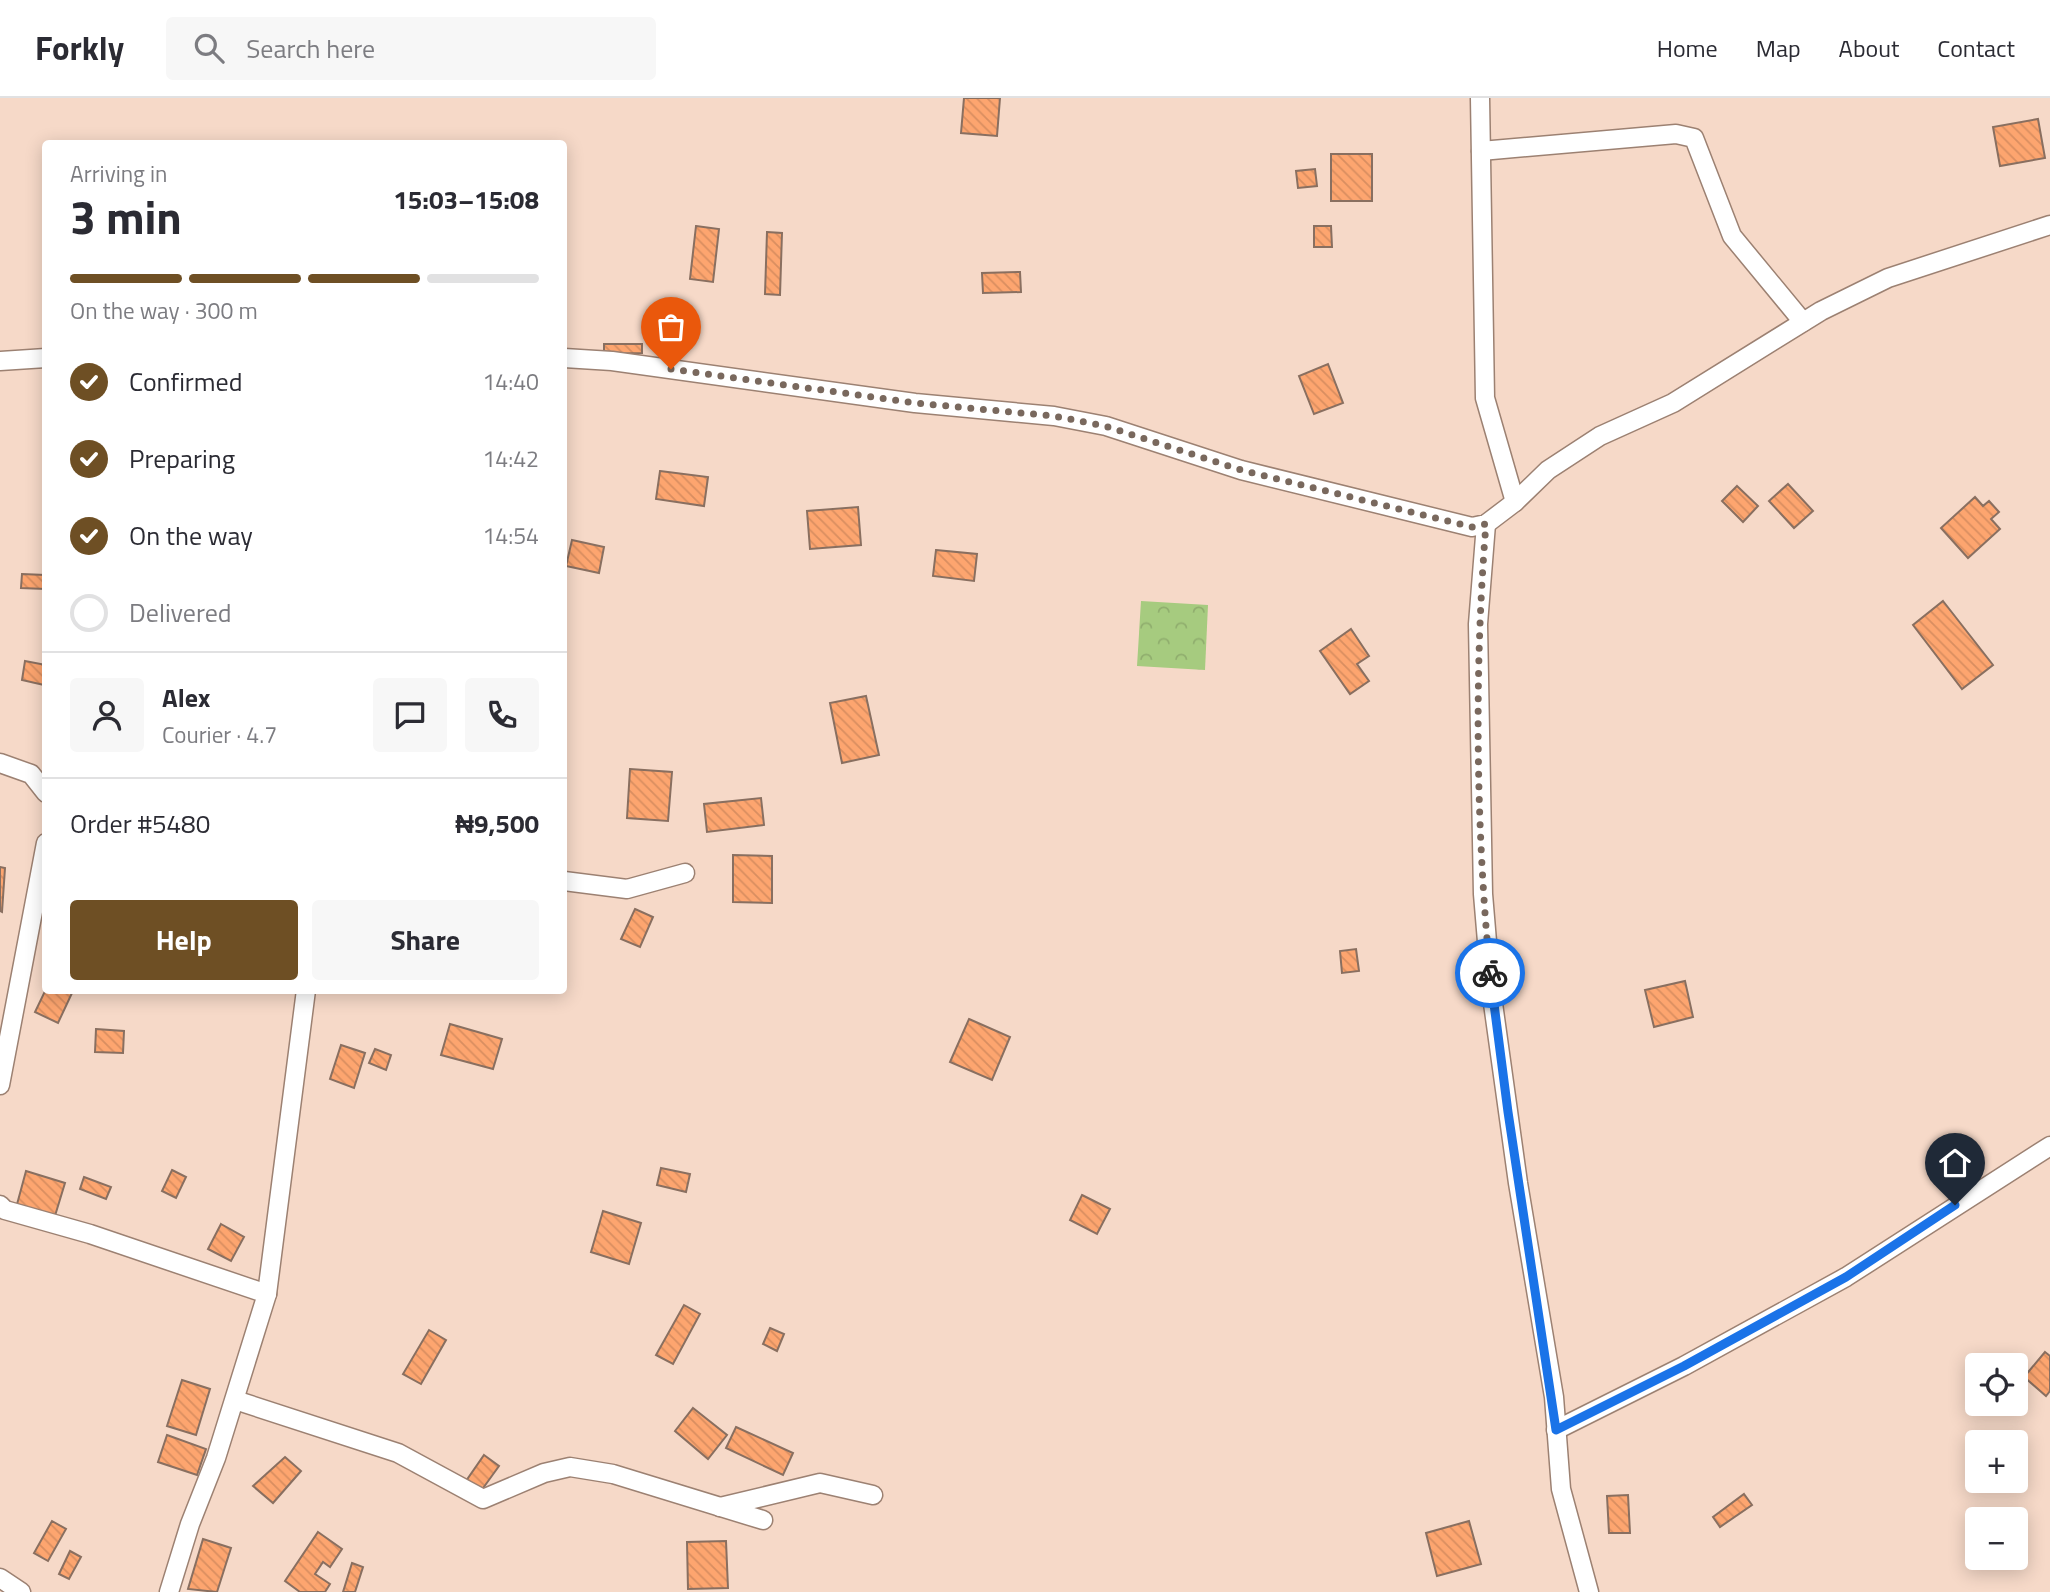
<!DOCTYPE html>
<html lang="en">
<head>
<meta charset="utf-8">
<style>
  :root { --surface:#fff; --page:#f7f7f7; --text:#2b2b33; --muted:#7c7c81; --line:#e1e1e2; --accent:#6e4f24 }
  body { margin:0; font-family:"Titillium Web",sans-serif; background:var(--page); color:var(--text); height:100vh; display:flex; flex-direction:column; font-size:26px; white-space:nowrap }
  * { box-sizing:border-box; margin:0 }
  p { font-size:23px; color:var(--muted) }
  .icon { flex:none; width:38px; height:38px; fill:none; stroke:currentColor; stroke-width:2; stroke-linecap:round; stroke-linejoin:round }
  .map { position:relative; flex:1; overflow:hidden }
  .details { position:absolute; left:42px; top:42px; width:525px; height:854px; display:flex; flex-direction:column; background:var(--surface); border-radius:7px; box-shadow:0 4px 18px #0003 }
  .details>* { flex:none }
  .fabs { position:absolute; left:1965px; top:1255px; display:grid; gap:14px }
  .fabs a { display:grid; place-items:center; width:63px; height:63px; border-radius:7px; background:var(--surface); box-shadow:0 4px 18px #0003; font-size:35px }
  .pin { position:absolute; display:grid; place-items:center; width:60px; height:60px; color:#fff; margin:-72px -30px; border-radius:50% 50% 50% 0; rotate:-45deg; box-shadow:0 0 7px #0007 }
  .pin .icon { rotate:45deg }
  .courier { position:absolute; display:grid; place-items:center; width:70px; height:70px; margin:-35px; border:5px solid #1a73e8; border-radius:50%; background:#fff; color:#222; box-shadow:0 2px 9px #0007 }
  .headline em { font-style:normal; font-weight:700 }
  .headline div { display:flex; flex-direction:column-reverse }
  .headline { display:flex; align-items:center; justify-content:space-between; height:119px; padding:0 28px }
  h1 { font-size:46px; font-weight:700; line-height:52px }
  .bar { display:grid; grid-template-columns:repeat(4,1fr); gap:10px 7px; align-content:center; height:84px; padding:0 28px }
  .bar i { height:9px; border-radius:5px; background:var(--line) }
  .bar .current { background:var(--accent) }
  .bar p { grid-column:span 4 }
  .line { display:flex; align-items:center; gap:18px; padding:0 28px; border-top:2px solid var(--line) }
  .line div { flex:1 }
  .round { display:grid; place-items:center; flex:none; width:74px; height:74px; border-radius:7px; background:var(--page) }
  ol { padding:0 28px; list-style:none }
  li { display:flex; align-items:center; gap:21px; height:77px }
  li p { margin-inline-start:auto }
  li .icon { padding:7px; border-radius:50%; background:var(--accent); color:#fff; stroke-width:4 }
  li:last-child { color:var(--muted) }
  li i { width:38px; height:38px; border:4px solid var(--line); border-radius:50% }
  .action { display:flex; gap:14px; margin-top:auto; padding:14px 28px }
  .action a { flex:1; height:80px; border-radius:7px; background:var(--accent); color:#fff; font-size:28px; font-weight:700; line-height:80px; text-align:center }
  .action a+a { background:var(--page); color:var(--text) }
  header { display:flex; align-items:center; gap:42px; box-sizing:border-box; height:98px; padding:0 35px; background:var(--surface); border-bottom:2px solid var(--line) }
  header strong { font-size:33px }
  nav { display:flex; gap:38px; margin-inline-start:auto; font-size:24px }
  .search { width:490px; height:63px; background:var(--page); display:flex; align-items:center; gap:18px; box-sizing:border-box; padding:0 24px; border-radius:7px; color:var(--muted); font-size:26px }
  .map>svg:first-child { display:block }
  .park { fill:url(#park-crowns) }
  .building { fill:url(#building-back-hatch); stroke:#896f60; stroke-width:2 }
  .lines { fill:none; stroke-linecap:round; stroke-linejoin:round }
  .minor-casing { stroke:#9c8172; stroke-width:21 }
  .minor { stroke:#fff; stroke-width:18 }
  .done { stroke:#79685d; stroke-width:7; stroke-dasharray:0 12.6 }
  .route { stroke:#1a73e8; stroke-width:9 }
</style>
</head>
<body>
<header>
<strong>Forkly</strong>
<div class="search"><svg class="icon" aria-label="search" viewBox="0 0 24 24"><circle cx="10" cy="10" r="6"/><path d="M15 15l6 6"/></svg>Search here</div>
<nav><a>Home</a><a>Map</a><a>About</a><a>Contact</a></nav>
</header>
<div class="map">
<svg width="2050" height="1494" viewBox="0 0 2050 1494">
  <defs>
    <pattern id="park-crowns" width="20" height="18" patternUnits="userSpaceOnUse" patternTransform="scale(1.75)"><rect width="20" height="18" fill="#a6cb7f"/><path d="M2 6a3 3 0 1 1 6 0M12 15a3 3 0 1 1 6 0" fill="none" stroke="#90ae6e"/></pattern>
    <pattern id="building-back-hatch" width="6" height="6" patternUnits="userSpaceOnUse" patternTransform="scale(1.75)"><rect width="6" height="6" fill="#fda56f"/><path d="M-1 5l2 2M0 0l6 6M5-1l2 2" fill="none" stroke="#d98e60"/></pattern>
  </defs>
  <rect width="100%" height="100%" fill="#f6d9c8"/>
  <path class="park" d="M1141 503 1208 507 1205 572 1137 568Z"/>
  <g class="building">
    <path d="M964 0H1000L997 38 961 35Z"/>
    <path d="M2038 21 2045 60 2000 68 1993 29Z"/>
    <rect x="1331" y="56" width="41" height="47"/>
    <path d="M1315 71 1317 88 1298 90 1296 73Z"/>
    <path d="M696 128 719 131 713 184 690 181Z"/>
    <path d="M1314 128H1331L1332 149H1314Z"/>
    <path d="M767 134 782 135 780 197 765 196Z"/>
    <path d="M1020 174 1021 194 983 195 982 175Z"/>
    <path d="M604 246H642V255L604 256Z"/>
    <path d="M1328 266 1343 305 1314 316 1299 278Z"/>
    <path d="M660 373 708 379 704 408 656 401Z"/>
    <path d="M1788 386 1813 413 1794 430 1769 403Z"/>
    <path d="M1737 388 1758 408 1743 424 1722 403Z"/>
    <path d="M1975 399 1983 408 1989 403 1999 414 1991 421 2000 431 1968 460 1941 430Z"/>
    <path d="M858 409 861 447 810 451 807 413Z"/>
    <path d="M572 442 604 449 599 475 566 468Z"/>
    <path d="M936 452 977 456 974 483 933 478Z"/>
    <path d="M22 476 45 477V491L21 490Z"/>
    <path d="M1943 503 1993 567 1962 591 1913 527Z"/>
    <path d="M1351 531 1369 558 1357 566 1369 583 1350 596 1320 553Z"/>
    <path d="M25 563 46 567 44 587 22 582Z"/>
    <path d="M866 598 879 657 842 665 830 605Z"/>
    <path d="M630 671 672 674 668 723 627 720Z"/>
    <path d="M761 700 764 727 707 734 704 706Z"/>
    <path d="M733 757 772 758V805L733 804Z"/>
    <path d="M0 769 5 770 2 814 0 813Z"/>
    <path d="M635 811 653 819 640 849 621 841Z"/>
    <path d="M1356 851 1359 873 1342 875 1340 853Z"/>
    <path d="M1685 883 1693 919 1654 929 1645 892Z"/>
    <path d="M46 891 72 895 58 925 35 914Z"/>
    <path d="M969 921 1010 939 992 982 950 964Z"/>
    <path d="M450 926 502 941 493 971 441 957Z"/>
    <path d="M96 931 124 933 123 955 95 954Z"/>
    <path d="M341 947 365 955 354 990 330 981Z"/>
    <path d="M375 951 391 957 386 972 369 965Z"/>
    <path d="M661 1070 690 1076 686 1094 657 1087Z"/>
    <path d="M172 1072 186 1079 176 1100 162 1093Z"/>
    <path d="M26 1073 65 1085 54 1121 16 1110Z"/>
    <path d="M84 1079 111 1089 106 1101 80 1091Z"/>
    <path d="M1082 1097 1110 1111 1097 1136 1070 1122Z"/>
    <path d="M603 1113 641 1125 629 1166 591 1154Z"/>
    <path d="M221 1126 244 1139 231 1163 208 1151Z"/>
    <path d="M684 1207 700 1216 673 1266 656 1257Z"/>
    <path d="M770 1230 784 1236 777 1253 763 1246Z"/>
    <path d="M429 1232 446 1242 421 1286 403 1276Z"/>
    <path d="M2045 1254 2050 1258V1293L2046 1298 2024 1279Z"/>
    <path d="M182 1282 210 1291 196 1337 167 1328Z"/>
    <path d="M693 1310 727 1337 708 1361 675 1333Z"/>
    <path d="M736 1329 793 1355 783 1377 726 1350Z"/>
    <path d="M167 1337 206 1351 197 1377 158 1364Z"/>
    <path d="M484 1357 499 1368 481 1393 466 1383Z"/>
    <path d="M285 1359 301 1373 273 1405 253 1388Z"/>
    <path d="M1744 1396 1752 1407 1720 1429 1713 1419Z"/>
    <path d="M1628 1397 1630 1435H1609L1607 1398Z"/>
    <path d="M52 1423 66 1431 48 1463 34 1455Z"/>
    <path d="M1469 1423 1481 1466 1437 1478 1426 1435Z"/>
    <path d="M318 1434 342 1451 330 1469 323 1464 315 1476 330 1486 325 1494H300L285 1483Z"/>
    <path d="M203 1441 231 1450 217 1494 188 1491Z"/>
    <path d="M726 1443 728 1490 688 1491 687 1444Z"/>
    <path d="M70 1453 81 1459 69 1481 59 1476Z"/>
    <path d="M352 1465 363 1469 355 1494H343Z"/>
  </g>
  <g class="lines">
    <g class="minor-casing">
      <g id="minor">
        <path d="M1480 0 1485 300 1515 404"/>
        <path d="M1481 53 1676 36 1694 40 1732 138 1803 224"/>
        <path d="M564 260 612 263 915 305 1054 318 1106 328 1241 372 1472 429 1486 426 1515 404 1548 372 1600 338 1673 305 1821 213 1888 180 2050 127"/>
        <path d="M0 263 46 260"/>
        <path d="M1486 426 1478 526 1483 796 1491 891 1518 1085 1554 1299 1561 1391 1589 1494"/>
        <path d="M0 665 31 676 46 695"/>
        <path d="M564 783 627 791 685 775"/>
        <path d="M0 987 46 745"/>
        <path d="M0 1107 5 1112 90 1136 267 1196"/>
        <path d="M235 1302 398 1355 483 1401 544 1375 570 1369 613 1376 763 1422"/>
        <path d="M1556 1332 1684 1268 1846 1179 2050 1048"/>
        <path d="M720 1409 820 1385 873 1397"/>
        <path d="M0 1480 21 1494"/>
        <path d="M169 1494 190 1426 216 1360 267 1196 306 892"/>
      </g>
    </g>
    <use href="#minor" class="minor"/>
  </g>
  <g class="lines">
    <path class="done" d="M671 271 915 305 1054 318 1105 328 1241 372 1472 429 1486 426C1474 574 1476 727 1490 875"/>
    <path class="route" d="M1490 875 1508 1014 1556 1332 1684 1268 1846 1179 1955 1107"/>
  </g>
</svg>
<div class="fabs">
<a><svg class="icon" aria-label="locate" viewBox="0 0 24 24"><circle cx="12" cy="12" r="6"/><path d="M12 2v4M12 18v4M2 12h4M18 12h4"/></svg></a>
<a>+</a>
<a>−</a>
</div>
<div class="pin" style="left:671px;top:271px;background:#ea580c"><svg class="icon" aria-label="bag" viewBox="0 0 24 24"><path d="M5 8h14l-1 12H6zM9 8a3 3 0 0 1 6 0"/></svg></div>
<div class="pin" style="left:1955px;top:1107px;background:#1f2937"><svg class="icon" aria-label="home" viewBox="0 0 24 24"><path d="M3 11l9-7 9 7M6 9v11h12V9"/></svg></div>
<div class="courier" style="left:1490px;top:875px"><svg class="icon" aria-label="bike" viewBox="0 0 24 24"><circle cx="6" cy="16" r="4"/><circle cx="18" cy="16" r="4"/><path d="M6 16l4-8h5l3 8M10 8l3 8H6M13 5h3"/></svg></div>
<section class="details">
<div class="headline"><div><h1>3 min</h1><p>Arriving in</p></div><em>15:03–15:08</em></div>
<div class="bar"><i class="current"></i><i class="current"></i><i class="current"></i><i></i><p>On the way · 300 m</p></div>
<ol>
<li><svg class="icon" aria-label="check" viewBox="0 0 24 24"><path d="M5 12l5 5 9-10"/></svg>Confirmed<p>14:40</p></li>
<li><svg class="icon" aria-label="check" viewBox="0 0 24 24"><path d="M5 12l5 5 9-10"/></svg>Preparing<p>14:42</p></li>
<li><svg class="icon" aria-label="check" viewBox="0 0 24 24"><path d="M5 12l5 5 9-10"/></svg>On the way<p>14:54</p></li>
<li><i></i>Delivered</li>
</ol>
<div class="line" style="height:126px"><a class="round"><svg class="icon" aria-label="person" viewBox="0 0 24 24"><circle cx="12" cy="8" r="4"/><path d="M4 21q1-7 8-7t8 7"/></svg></a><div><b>Alex</b><p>Courier · 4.7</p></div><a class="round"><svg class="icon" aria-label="chat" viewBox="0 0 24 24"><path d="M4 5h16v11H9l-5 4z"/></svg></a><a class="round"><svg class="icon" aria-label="phone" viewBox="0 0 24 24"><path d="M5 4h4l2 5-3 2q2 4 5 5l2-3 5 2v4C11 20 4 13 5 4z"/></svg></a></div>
<div class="line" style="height:91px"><div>Order #5480</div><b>₦9,500</b></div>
<div class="action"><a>Help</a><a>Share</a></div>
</section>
</div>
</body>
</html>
